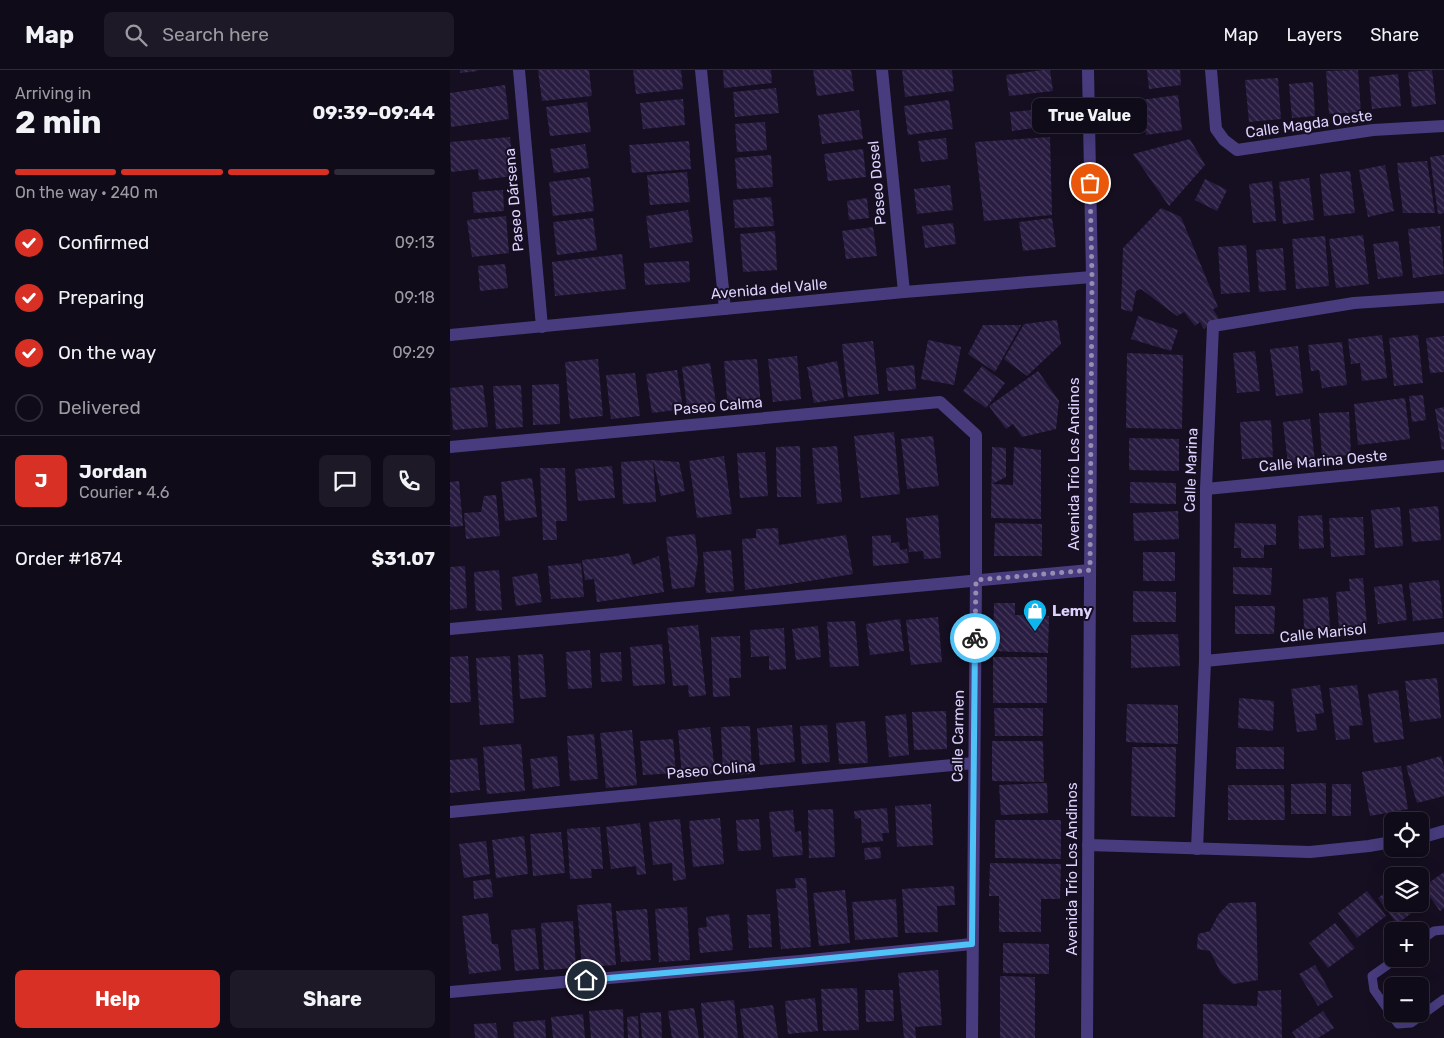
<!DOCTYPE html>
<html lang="en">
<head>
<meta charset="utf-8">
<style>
  :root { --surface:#100b19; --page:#1e1926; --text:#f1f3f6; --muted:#9c9ba2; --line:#302b38; --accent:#d93025 }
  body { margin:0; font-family:Rubik,sans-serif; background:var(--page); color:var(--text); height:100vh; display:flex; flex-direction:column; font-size:19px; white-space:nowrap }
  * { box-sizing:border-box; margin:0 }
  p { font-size:16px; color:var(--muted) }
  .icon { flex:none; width:28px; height:28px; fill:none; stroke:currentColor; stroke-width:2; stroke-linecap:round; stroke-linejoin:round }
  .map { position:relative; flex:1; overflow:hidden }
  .sheet { display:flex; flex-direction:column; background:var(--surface); width:450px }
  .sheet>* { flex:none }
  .controls { position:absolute; left:934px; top:742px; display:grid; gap:10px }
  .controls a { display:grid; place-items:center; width:45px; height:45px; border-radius:8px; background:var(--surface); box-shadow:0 5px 20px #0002,0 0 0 1px var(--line); font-size:25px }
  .pin { position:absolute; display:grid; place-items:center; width:42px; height:42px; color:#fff; margin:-21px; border:2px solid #fff; border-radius:50%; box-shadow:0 1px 5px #0007 }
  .courier { position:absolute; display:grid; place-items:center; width:50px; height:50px; margin:-25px; border:4px solid #4fc3f7; border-radius:50%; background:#fff; color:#222; box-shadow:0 1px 6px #0007 }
  .bubble { position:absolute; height:35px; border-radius:8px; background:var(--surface); box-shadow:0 5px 20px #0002,0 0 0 1px var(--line); font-size:16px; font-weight:700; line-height:35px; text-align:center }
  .overview em { font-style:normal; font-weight:700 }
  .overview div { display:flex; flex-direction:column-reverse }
  .overview { display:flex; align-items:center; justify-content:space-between; height:85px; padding:0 15px }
  h1 { font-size:32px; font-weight:700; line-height:38px }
  .bar { display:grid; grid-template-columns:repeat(4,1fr); gap:8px 5px; align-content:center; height:60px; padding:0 15px }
  .bar i { height:6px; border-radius:4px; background:var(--line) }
  .bar .current { background:var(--accent) }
  .bar p { grid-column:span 4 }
  .line { display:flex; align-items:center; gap:12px; padding:0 15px; border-top:1px solid var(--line) }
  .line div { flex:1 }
  .round { display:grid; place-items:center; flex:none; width:52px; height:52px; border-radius:8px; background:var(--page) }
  ol { padding:0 15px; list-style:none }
  li { display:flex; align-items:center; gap:15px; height:55px }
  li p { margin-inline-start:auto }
  li .icon { padding:5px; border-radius:50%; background:var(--accent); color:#fff; stroke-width:4 }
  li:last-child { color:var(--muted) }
  li i { width:28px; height:28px; border:2px solid var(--line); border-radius:50% }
  .primary-button { display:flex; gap:10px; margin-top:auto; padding:10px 15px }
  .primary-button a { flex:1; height:58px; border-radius:8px; background:var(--accent); color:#fff; font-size:20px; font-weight:700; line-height:58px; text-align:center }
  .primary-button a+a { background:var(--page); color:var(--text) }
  header { display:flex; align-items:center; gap:30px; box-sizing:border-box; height:70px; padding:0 25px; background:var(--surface); border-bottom:1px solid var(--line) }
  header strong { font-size:24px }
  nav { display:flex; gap:28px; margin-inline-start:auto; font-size:18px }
  .search { width:350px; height:45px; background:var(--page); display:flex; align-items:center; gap:12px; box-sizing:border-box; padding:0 18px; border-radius:8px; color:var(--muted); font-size:19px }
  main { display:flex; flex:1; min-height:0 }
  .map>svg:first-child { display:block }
  .building { fill:url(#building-back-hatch) }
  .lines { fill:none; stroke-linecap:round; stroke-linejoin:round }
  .service { stroke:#483c7e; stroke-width:9 }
  .minor { stroke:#483c7e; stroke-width:12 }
  .tertiary { stroke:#483c7e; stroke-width:12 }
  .done { stroke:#978db0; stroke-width:5; stroke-dasharray:0 9 }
  .route { stroke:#4fc3f7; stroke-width:6 }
  .labels { text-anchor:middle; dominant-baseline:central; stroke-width:4; stroke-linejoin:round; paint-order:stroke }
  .street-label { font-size:15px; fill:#ddd1fd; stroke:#150f21 }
  .poi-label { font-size:15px; font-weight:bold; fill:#ddd1fd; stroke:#150f21; text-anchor:start }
</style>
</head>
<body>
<header>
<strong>Map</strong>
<div class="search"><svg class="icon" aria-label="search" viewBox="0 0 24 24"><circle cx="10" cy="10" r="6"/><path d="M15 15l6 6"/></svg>Search here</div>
<nav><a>Map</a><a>Layers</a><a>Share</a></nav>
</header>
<main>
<section class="sheet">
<div class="overview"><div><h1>2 min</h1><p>Arriving in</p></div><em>09:39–09:44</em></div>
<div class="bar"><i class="current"></i><i class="current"></i><i class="current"></i><i></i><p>On the way · 240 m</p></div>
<ol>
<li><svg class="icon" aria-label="check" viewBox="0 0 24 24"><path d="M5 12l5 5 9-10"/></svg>Confirmed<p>09:13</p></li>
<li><svg class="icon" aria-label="check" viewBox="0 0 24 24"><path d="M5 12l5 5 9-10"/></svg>Preparing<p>09:18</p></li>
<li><svg class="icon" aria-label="check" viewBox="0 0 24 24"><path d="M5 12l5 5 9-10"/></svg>On the way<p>09:29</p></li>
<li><i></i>Delivered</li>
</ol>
<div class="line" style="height:90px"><b class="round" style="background:var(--accent);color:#fff">J</b><div><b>Jordan</b><p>Courier · 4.6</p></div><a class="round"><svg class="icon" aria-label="chat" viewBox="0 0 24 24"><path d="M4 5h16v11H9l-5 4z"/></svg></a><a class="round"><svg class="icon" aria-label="phone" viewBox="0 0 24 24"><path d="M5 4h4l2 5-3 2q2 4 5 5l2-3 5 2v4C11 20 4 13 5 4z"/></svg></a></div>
<div class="line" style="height:65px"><div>Order #1874</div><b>$31.07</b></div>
<div class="primary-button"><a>Help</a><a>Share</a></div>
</section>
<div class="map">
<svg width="994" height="968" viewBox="0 0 994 968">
  <defs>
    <pattern id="building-back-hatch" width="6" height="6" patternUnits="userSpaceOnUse" patternTransform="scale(1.25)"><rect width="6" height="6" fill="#291c41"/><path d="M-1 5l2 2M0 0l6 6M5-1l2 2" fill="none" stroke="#483c5d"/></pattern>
  </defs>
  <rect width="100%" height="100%" fill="#150f21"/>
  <g class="building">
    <path d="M10 0H27L28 1 10 3Z"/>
    <path d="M88 0H139L142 26 92 31Z"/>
    <path d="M183 0H231L233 19 186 24Z"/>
    <path d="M273 0H321L322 13 274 18Z"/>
    <path d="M363 0H401L404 21 367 26Z"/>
    <path d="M452 0H502L504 21 455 27Z"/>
    <path d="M593 0H600L603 21 559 26 556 5Z"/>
    <path d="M697 0H730L731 15 699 19Z"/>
    <path d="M908 0 911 42 879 44 876 1Z"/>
    <path d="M982 0 986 34 962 37 958 2Z"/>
    <path d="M948 4 951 36 922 39 919 7Z"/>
    <path d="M828 8 831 49 799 52 795 10Z"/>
    <path d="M863 12 865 46 842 48 839 14Z"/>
    <path d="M55 15 59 49 1 57 0 23Z"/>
    <path d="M326 18 329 43 285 47 283 22Z"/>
    <path d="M728 25 732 60 696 65 691 30Z"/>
    <path d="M233 29 235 55 193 59 190 33Z"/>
    <path d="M499 30 503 59 458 65 454 36Z"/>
    <path d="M137 32 141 62 100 66 96 37Z"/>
    <path d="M409 40 413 69 372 74 368 45Z"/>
    <path d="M582 40 584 58 562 61 560 42Z"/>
    <path d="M315 52 317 80 287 82 285 54Z"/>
    <path d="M60 67 64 106 29 110 28 99 1 102 0 72Z"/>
    <path d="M600 67 602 145 534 151 525 72Z"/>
    <path d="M496 68 498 89 471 92 468 71Z"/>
    <path d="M740 69 755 95 719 136 683 84Z"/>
    <path d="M239 71 241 99 182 103 179 75Z"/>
    <path d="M135 74 139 98 104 103 100 79Z"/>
    <path d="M413 79 416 107 378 111 374 84Z"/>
    <path d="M321 85 323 117 287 119 285 88Z"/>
    <path d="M994 85V143L988 144 980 87Z"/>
    <path d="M977 91 985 143H953L947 93Z"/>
    <path d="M935 95 944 141 918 147 909 100Z"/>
    <path d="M900 101 905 143 874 146 870 104Z"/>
    <path d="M237 102 240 132 200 135 197 105Z"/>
    <path d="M140 107 144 141 103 146 99 112Z"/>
    <path d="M859 108 864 150 833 154 829 112Z"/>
    <path d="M755 109 777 120 767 141 745 130Z"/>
    <path d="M822 111 826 151 803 153 799 114Z"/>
    <path d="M500 115 503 140 467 144 464 119Z"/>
    <path d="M53 120 54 141 24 143 22 122Z"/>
    <path d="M321 127 324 156 285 158 283 130Z"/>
    <path d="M417 128 419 148 399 150 397 131Z"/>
    <path d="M711 138 731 147 768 237 763 239 769 249 754 259 750 252 745 256 734 242 727 246 691 219 686 221 682 242 671 239 673 178Z"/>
    <path d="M238 140 243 172 200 178 196 146Z"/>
    <path d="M56 146 59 183 22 187 17 150Z"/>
    <path d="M143 148 147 180 107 185 103 152Z"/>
    <path d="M602 148 606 177 573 181 569 152Z"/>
    <path d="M503 153 506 174 475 178 472 156Z"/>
    <path d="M990 156 994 204 963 208 958 159Z"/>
    <path d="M423 157 427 186 396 189 392 161Z"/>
    <path d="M325 161 327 200 293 202 290 164Z"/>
    <path d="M913 165 919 214 886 218 879 169Z"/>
    <path d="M875 166 879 216 846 219 842 169Z"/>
    <path d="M948 171 953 206 928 209 923 174Z"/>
    <path d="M796 175 800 222 771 224 768 177Z"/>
    <path d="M833 178 836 220 809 222 806 180Z"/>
    <path d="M172 184 176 219 105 226 102 192Z"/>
    <path d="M239 191 240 212 195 215 194 193Z"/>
    <path d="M55 194 58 218 30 221 28 196Z"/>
    <path d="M688 246 728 260 721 281 681 269Z"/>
    <path d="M607 250 611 274 577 306 554 289 574 254Z"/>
    <path d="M533 255H571L545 302 518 284Z"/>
    <path d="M932 265 937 308 912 311 910 293 901 294 898 269Z"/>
    <path d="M968 265 973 313 944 316 939 268Z"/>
    <path d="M994 266V302L980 303 976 268Z"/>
    <path d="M478 270 511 277 504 315 471 309Z"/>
    <path d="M423 271 429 324 398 327 392 274Z"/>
    <path d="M892 272 897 315 872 318 869 300 861 301 858 275Z"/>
    <path d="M848 276 853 323 826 326 820 279Z"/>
    <path d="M805 281 810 321 787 323 783 283Z"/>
    <path d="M677 283 733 285 732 359 676 358Z"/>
    <path d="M347 286 351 329 323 332 318 289Z"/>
    <path d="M148 289 153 346 120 349 115 292Z"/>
    <path d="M307 289 311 338 278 340 274 291Z"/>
    <path d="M387 291 394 328 364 333 357 297Z"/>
    <path d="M260 293 266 333 237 337 232 297Z"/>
    <path d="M464 295 466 319 438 321 436 298Z"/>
    <path d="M532 296 555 313 536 338 513 321Z"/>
    <path d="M227 300 233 339 202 343 196 304Z"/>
    <path d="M588 301 609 331 606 359 572 367 563 354 556 359 539 336Z"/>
    <path d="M185 303 190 346 161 349 156 305Z"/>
    <path d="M109 314 110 354 83 355 82 315Z"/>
    <path d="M33 315 38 357 3 360 0 318Z"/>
    <path d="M71 315 73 357 46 359 43 316Z"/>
    <path d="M973 325 976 350 962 352 959 326Z"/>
    <path d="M955 328 960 369 908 375 904 334Z"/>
    <path d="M994 337V379L992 380 985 339Z"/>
    <path d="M899 342 901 385 872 387 869 343Z"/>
    <path d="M860 349 865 391 838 394 833 352Z"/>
    <path d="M821 350 823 387 792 389 790 352Z"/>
    <path d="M444 362 450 424 411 428 404 366Z"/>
    <path d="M483 366 489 416 457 419 451 369Z"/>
    <path d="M679 368 729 369V401L679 400Z"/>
    <path d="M350 376 351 427H327L326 377Z"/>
    <path d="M387 376 392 432 367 434 362 378Z"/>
    <path d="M542 377 556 378V407L542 414 563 415 564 377 591 380V449L541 448Z"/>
    <path d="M315 382 318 426 290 428 287 383Z"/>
    <path d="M274 386 282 444 247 448 239 391Z"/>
    <path d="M203 390 229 392 235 421 211 426Z"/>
    <path d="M203 390 206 432 173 434 171 392Z"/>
    <path d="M162 396 165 428 128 431 125 399Z"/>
    <path d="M90 398H115L117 451H106L107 470H93Z"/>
    <path d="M82 408 87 447 55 451 51 412Z"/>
    <path d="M9 411 13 456 0 457V412Z"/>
    <path d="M680 412 726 413V434L680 433Z"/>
    <path d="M46 425 50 466 16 469 14 443 31 442 34 426Z"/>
    <path d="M988 436 991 470 962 472 959 439Z"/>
    <path d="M950 437 953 476 925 478 921 440Z"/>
    <path d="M728 441 729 469 684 471 683 443Z"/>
    <path d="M488 445 491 488 474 489 473 481 459 482 456 448Z"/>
    <path d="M872 445 874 478 849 479 848 446Z"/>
    <path d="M913 447 915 485 881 487 879 448Z"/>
    <path d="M545 453 592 454V486H544Z"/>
    <path d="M785 453 826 454V475H814V488H791V478H784Z"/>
    <path d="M328 458 329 475 396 465 403 504 334 515 295 520 292 469 306 468V459Z"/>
    <path d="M245 464 248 490 244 517 222 519 216 467Z"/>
    <path d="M441 465V473L449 472 450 480 457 479 459 493 423 496 422 466Z"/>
    <path d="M281 480 284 521 256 523 253 482Z"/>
    <rect x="693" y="482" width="32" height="29"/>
    <path d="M179 483 183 495 209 486 214 522 147 532 144 509 135 510 132 490 167 486Z"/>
    <path d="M131 493 134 527 101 529 98 496Z"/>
    <path d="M15 496 17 538 0 540V497Z"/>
    <path d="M783 497 822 498 821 525 783 524Z"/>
    <path d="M49 500 52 540 26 541 24 502Z"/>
    <path d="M87 503 92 532 66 536 62 507Z"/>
    <path d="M913 508 917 556 889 557 886 522 900 521 899 509Z"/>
    <path d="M989 510 993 548 963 551 959 513Z"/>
    <path d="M952 514 957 550 928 554 924 517Z"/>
    <path d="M683 521 726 522V552H683Z"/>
    <path d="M878 527 880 558 854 559 853 529Z"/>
    <path d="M544 533H565V545L599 546 598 583 543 581Z"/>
    <path d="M785 536H825L824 564H785Z"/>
    <path d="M488 547 492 592 461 595 456 550Z"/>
    <path d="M450 549 454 581 420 585 416 554Z"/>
    <path d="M405 551 409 596 380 597 377 552Z"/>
    <path d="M248 555 256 625 239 627 238 615 223 616 217 558Z"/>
    <path d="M368 556 371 587 346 590 342 559Z"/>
    <path d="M334 558 336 599 319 600V586L301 587 300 560Z"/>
    <path d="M728 564 730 596 681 598V565Z"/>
    <path d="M290 566 291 608H279L280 626 263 627 261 567Z"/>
    <path d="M212 574 215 614 183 616 180 577Z"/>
    <path d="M140 580 142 618 118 619 116 582Z"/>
    <path d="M171 582 172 611 151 612 150 583Z"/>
    <path d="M93 584 96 627 70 629 68 585Z"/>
    <path d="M18 586 21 632 0 633V587Z"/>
    <path d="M60 586 64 653 30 655 26 588Z"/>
    <rect x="543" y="587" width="54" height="46"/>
    <path d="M987 608 991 648 960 652 955 611Z"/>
    <path d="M870 615 874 643 865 644 867 660 847 662 841 619Z"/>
    <path d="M907 615 913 655 899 656 900 669 886 670 879 618Z"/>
    <path d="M948 620 954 669 924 673 918 624Z"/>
    <path d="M789 628 824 631 823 661 788 658Z"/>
    <path d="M677 634 728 635V674L676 672Z"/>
    <path d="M544 638H593V666H545Z"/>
    <path d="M496 641 497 679 464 680 462 642Z"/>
    <path d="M456 644 459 685 439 687 435 646Z"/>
    <path d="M415 651 418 693 389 694 386 653Z"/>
    <path d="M342 655 345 692 310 695 307 658Z"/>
    <path d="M377 655 380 692 352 694 350 656Z"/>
    <path d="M300 656 302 704 273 705 271 657Z"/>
    <path d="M260 657 265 703 232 706 228 660Z"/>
    <path d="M182 660 187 715 156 718 150 663Z"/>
    <path d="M144 664 148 709 120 711 117 666Z"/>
    <path d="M223 669 226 703 193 705 190 671Z"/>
    <path d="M542 671H593L594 712 542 711Z"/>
    <path d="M71 674 75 721 37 724 33 677Z"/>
    <path d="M682 677H726L725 747 681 746Z"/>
    <rect x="786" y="677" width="48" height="22"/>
    <path d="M107 686 110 716 83 719 80 689Z"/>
    <path d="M991 686 994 697V726L967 733 956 696Z"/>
    <path d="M27 688 30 720 0 723V690Z"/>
    <path d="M951 696 958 739 920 746 912 702Z"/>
    <path d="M597 713 598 743 551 745 549 715Z"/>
    <path d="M876 713V744H841V714Z"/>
    <rect x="882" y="714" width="19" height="32"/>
    <path d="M778 715H834L835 750H778Z"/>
    <path d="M481 734 483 775 447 777 445 736Z"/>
    <path d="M437 738 439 763H432L433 771 412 773 411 748 405 749 404 741Z"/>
    <path d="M383 739 385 787 359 788 358 740Z"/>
    <path d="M343 740 345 762 351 761 353 785 323 787 319 742Z"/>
    <path d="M270 748 274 794 243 797 239 751Z"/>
    <path d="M230 749 236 809 223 811 222 793 203 795 199 752Z"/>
    <path d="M309 749 311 780 288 781 286 750Z"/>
    <path d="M545 750H611V789L545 788Z"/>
    <path d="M190 753 196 804 187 805 186 796 161 799 156 757Z"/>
    <path d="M150 757 153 799H141L142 808 120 809 117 759Z"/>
    <path d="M111 762 115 803 83 806 80 764Z"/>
    <path d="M74 766 78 804 46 808 42 770Z"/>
    <path d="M36 771 40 804 14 808 9 774Z"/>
    <path d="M430 777 431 788 415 790 414 778Z"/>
    <path d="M540 793 611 794 610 829H591V862H549V826H539Z"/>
    <path d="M994 802V838L990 841 973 817Z"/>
    <path d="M345 808H356L361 877 331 879 326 819 346 818Z"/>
    <path d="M41 809 43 827 24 829 23 811Z"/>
    <path d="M504 816 505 835 487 836 488 862 455 863 452 819Z"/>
    <path d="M942 817V834H970V818L979 830 947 854 928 828Z"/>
    <path d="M395 820 400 873 369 876 363 823Z"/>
    <path d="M917 821 936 846 907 868 888 843Z"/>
    <path d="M446 829 448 867 405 870 402 832Z"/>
    <path d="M806 832 808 910 783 914 771 903 760 881 747 879 748 864 760 861 768 845 779 833Z"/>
    <path d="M161 833 166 895 132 897 127 835Z"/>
    <path d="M237 837 240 890 209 892 205 839Z"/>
    <path d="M197 839 201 890 171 892 166 841Z"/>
    <path d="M38 843 42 874H48L51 900 19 904 12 846Z"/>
    <path d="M279 844 283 880 250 883 248 858 257 857 256 847Z"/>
    <path d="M320 844 322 877 299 878 297 845Z"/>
    <path d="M123 851 126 898 94 900 91 853Z"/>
    <path d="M885 853 905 878 878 898 859 873Z"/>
    <path d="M85 858 89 899 65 901 61 860Z"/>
    <path d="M553 873 599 874V904L553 903Z"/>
    <path d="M865 895 883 927 868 936 849 904Z"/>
    <path d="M488 900 492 955 465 957 466 968H454L448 903Z"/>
    <path d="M550 906 585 907V968H550Z"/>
    <path d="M407 918 409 960 373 961 371 919Z"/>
    <path d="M415 920H443L444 951 416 952Z"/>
    <path d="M831 920 832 968H753V934L807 936 808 921Z"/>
    <path d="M365 928 368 961 338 964 335 931Z"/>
    <path d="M284 930 288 968H254L251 933Z"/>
    <path d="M323 935 328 968H294L290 939Z"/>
    <path d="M244 938 249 968H222L218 941Z"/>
    <path d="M173 939 174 968H141L139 941Z"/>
    <path d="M873 941 884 958 868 968H846L842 962Z"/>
    <path d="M211 942 212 968H192L190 943Z"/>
    <path d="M133 944 135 968H103L101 947Z"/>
    <path d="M188 946 189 968H178L177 947Z"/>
    <path d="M95 950 96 968H64L63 952Z"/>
    <path d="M46 953 48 968H25L24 954Z"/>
  </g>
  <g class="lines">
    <g class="service">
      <path d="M970 871 984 861 994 860"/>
      <path d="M946 889 922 906 924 920 948 954 961 953 994 929"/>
    </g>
    <g class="minor">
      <path d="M69 0 92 257"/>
      <path d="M251 0 275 239"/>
      <path d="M432 0 454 222"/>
      <path d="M761 0 766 59 774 70 787 80 923 60 994 56"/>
      <path d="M0 265 454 222 642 207"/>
      <path d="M0 377 490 332 526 365V510L522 968"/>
      <path d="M756 419 994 396"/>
      <path d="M0 559 640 500"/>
      <path d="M755 591 994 568"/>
      <path d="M0 742 524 693"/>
      <path d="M747 779 755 591 756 419 763 256 904 233 994 227"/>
      <path d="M0 922 350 891 522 874"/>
    </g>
    <g class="tertiary">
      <path d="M970 768 994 761"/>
      <path d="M638 775 860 782 919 776 942 772"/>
      <path d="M637 968 642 207 638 0"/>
    </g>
  </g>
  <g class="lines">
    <path class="done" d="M525 568 526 510 640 500 642 207 640 113"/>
    <path class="route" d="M136 910 350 891 522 874 525 568"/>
  </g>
  <defs>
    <g id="shop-pin" transform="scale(1.25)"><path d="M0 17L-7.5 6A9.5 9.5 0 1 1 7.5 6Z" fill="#0db7ed" stroke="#150f21"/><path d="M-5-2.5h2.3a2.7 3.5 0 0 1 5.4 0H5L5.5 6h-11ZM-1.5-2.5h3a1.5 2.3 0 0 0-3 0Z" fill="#fff"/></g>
  </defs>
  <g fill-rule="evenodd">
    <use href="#shop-pin" x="585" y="541"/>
  </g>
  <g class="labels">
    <g class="street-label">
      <text transform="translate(859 54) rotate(-8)">Calle Magda Oeste</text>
      <text transform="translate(427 113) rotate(-95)">Paseo Dosel</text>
      <text transform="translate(64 130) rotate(-95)">Paseo Dársena</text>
      <text transform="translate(319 219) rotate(-5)">Avenida del Valle</text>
      <text transform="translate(268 336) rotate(-5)">Paseo Calma</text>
      <text transform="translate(873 391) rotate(-5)">Calle Marina Oeste</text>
      <text transform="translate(624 394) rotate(-90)">Avenida Trío Los Andinos</text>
      <text transform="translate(741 400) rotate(-88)">Calle Marina</text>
      <text transform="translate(873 563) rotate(-6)">Calle Marisol</text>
      <text transform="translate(508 666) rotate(-89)">Calle Carmen</text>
      <text transform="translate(261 700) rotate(-5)">Paseo Colina</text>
      <text transform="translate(622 799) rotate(-90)">Avenida Trío Los Andinos</text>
    </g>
    <g class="poi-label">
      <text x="602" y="541">Lemy</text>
    </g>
  </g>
</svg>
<div class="controls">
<a><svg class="icon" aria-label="locate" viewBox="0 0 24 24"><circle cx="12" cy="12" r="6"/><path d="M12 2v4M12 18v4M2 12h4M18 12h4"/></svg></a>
<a><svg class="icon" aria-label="layers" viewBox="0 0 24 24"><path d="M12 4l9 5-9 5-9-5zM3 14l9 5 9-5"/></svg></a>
<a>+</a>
<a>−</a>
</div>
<div class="pin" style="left:640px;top:113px;background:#ea580c"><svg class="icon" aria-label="bag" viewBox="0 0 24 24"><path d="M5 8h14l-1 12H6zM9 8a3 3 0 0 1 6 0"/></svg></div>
<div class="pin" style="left:136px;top:910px;background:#1f2937"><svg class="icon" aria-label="home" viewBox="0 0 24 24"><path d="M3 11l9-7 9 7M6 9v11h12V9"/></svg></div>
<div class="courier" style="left:525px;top:568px"><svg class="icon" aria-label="bike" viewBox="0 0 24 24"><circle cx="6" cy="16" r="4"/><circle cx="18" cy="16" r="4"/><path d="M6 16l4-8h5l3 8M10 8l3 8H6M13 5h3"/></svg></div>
<div class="bubble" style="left:582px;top:28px;width:115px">True Value</div>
</div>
</main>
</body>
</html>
